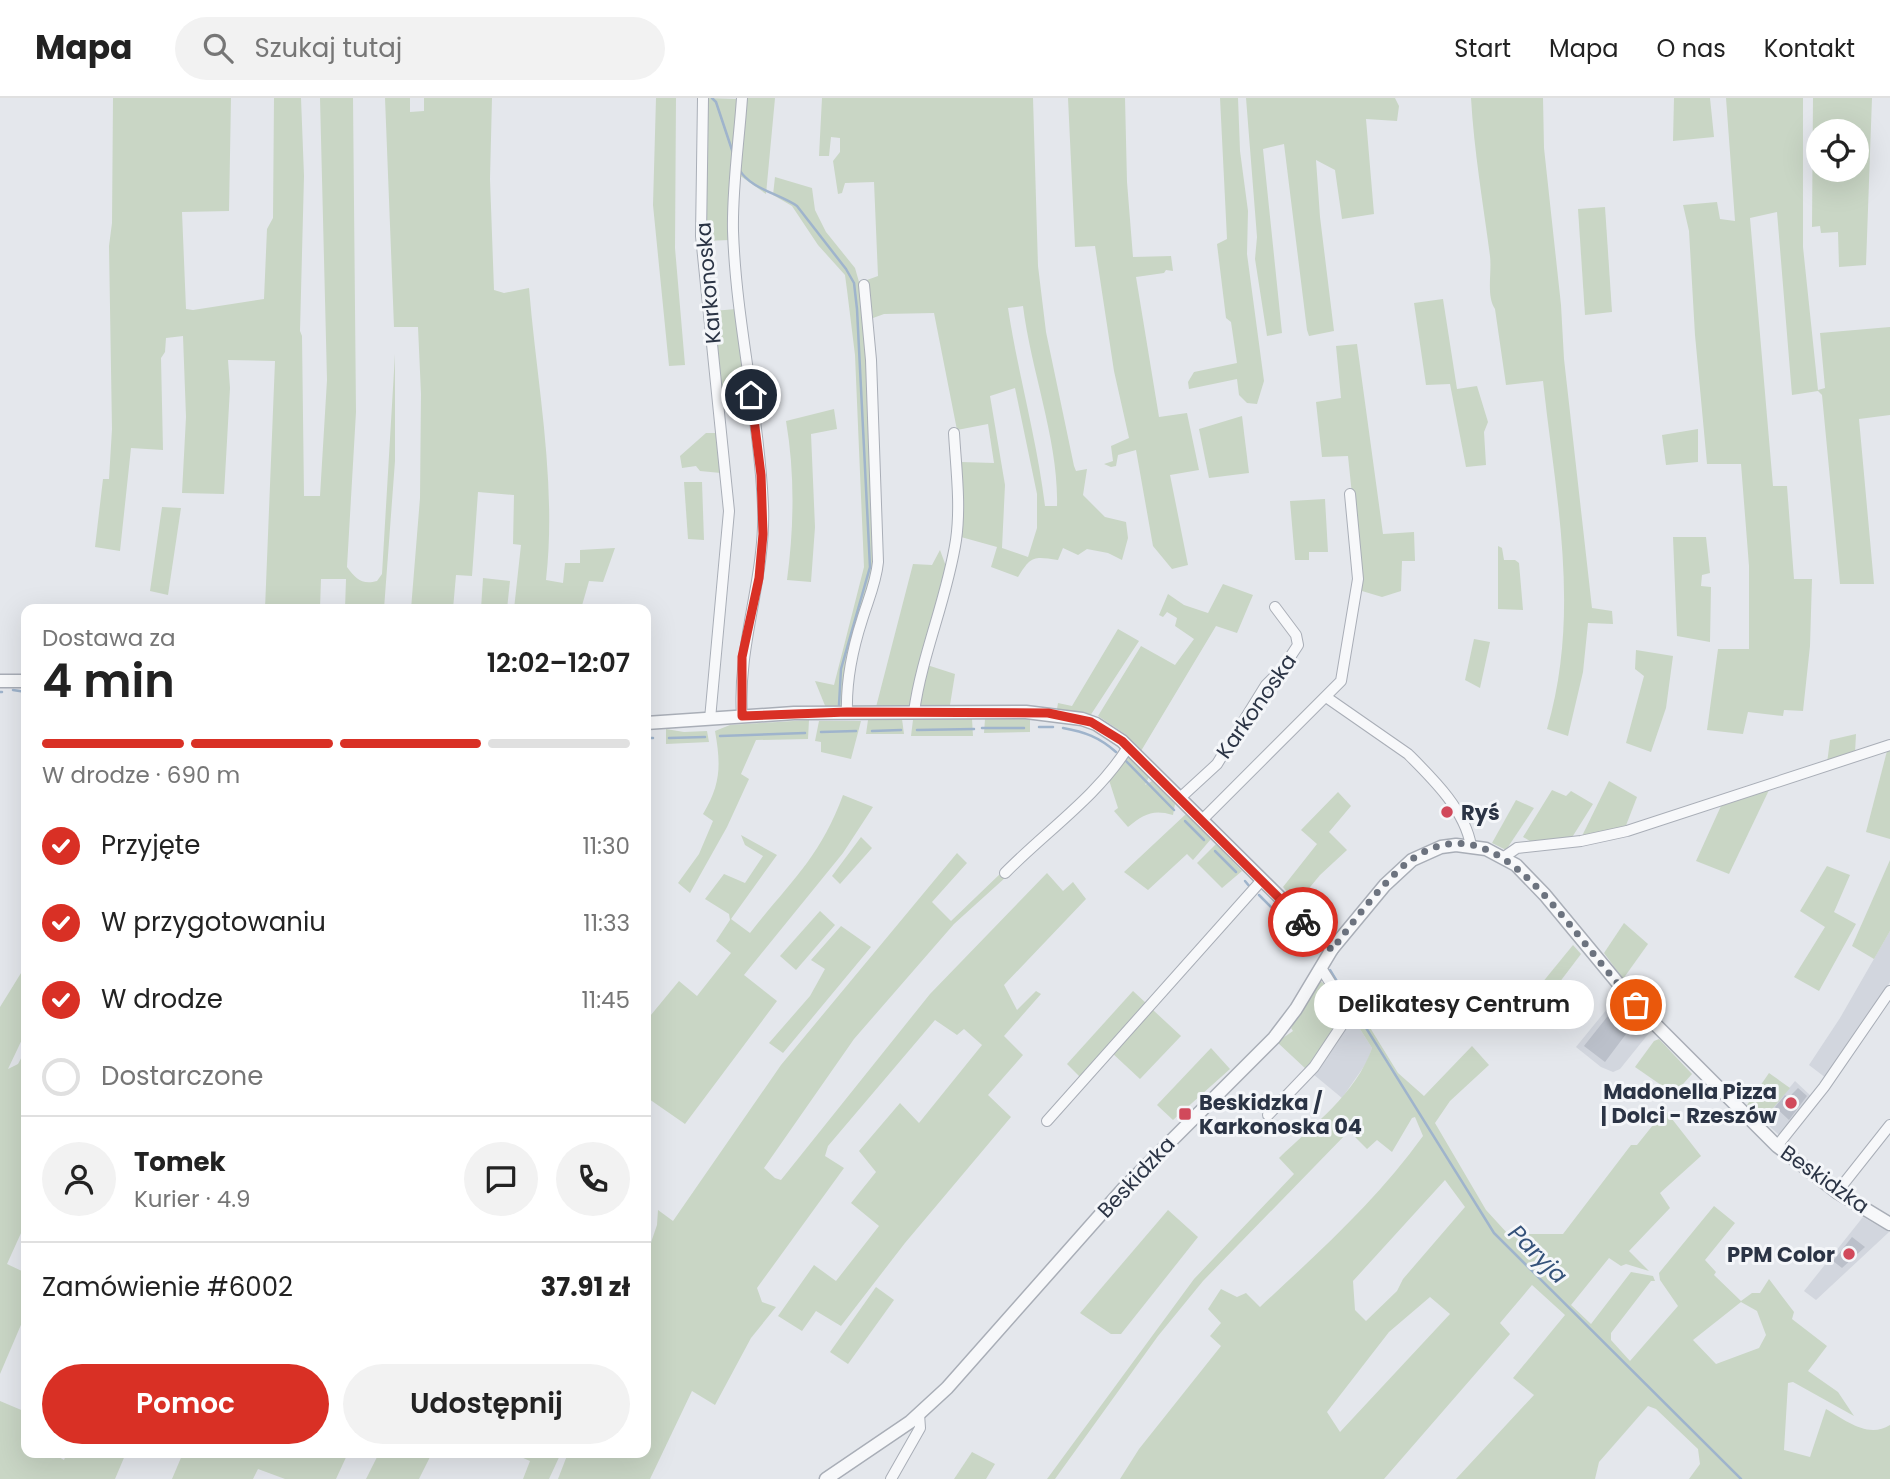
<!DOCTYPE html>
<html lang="pl">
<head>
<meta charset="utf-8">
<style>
  :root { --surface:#fff; --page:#f2f2f2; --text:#222; --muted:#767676; --line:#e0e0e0; --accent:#d93025 }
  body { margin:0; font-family:Poppins,sans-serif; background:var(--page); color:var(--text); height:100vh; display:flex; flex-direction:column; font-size:26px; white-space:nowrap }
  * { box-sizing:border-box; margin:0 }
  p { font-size:23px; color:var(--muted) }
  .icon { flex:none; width:38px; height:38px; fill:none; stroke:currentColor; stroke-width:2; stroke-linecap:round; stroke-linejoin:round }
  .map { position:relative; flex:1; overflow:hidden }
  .drawer { position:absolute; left:21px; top:506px; width:630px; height:854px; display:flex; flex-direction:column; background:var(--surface); border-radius:14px; box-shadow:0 7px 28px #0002 }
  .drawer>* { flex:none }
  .tools { position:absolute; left:1806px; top:21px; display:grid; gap:14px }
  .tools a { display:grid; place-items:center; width:63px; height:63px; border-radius:50%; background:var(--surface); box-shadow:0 7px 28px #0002; font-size:35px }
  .pin { position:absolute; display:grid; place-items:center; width:60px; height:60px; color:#fff; margin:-30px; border:4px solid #fff; border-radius:50%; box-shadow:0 2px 7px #0007 }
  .courier { position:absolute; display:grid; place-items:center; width:70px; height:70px; margin:-35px; border:5px solid #d93025; border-radius:50%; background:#fff; color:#222; box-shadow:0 2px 9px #0007 }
  .bubble { position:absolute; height:49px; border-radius:24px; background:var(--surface); box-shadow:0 7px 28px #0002; font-size:23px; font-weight:600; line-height:49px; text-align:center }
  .headline em { font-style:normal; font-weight:600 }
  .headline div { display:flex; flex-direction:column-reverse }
  .headline { display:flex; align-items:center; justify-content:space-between; height:119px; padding:0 21px }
  h1 { font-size:46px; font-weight:600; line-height:52px }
  .bar { display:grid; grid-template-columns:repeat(4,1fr); gap:10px 7px; align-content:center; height:84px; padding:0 21px }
  .bar i { height:9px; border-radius:5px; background:var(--line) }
  .bar .on { background:var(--accent) }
  .bar p { grid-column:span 4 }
  .line { display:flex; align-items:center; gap:18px; padding:0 21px; border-top:2px solid var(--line) }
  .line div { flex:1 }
  .round { display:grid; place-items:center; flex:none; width:74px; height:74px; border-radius:37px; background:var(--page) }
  ol { padding:0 21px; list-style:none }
  li { display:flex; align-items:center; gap:21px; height:77px }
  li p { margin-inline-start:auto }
  li .icon { padding:7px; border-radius:50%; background:var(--accent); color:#fff; stroke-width:4 }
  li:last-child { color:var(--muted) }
  li i { width:38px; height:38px; border:4px solid var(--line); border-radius:50% }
  .action { display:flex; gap:14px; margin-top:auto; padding:14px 21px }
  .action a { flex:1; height:80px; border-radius:42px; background:var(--accent); color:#fff; font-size:28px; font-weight:600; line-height:80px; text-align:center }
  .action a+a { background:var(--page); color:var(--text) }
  header { display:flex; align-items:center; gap:42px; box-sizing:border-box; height:98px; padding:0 35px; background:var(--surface); border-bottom:2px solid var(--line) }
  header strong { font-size:33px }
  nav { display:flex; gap:38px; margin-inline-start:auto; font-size:24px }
  .search { width:490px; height:63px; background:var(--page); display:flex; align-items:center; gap:18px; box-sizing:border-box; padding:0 24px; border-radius:38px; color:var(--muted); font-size:26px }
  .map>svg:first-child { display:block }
  .built { fill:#d2d6de }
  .green { fill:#c9d6c5; fill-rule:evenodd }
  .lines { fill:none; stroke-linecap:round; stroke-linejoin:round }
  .stream { stroke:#9fb4cc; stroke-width:2.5 }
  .building { fill:#bbc0ca }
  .minor-casing { stroke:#a9aeb7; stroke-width:12 }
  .tertiary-casing { stroke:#a9aeb7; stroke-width:15 }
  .minor { stroke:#f7f8fa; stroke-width:10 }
  .tertiary { stroke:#f7f8fa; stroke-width:12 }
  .done { stroke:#6c737f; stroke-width:7; stroke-dasharray:0 12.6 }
  .route { stroke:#d93025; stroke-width:9 }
  .poi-dot { fill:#d1495b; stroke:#f4f6f9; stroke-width:2.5 }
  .labels { text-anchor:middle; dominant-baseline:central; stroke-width:6; stroke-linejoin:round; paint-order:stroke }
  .street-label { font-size:21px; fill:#2b3445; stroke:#f4f6f9 }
  .poi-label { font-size:21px; font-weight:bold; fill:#2b3445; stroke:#f4f6f9; text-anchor:start }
  .water-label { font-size:23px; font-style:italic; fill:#34527a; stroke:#f4f6f9 }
</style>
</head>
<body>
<header>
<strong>Mapa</strong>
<div class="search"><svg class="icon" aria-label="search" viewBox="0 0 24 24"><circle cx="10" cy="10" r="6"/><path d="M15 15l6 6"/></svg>Szukaj tutaj</div>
<nav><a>Start</a><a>Mapa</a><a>O nas</a><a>Kontakt</a></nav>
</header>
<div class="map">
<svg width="1890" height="1381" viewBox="0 0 1890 1381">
  <rect width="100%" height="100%" fill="#e4e7ec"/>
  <g class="built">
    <path d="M1890 833V884L1865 926 1826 980 1809 967 1840 920Z"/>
    <path d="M1616 900 1649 935 1620 971 1613 974 1601 969 1576 949Z"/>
    <path d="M1353 920 1372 950 1367 964 1342 1000 1313 976Z"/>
    <path d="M1795 983 1812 999 1781 1039 1763 1022Z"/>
    <path d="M1863 1119 1889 1134 1816 1202 1804 1193Z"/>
  </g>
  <g class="green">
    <path d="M113 0H231L229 113 182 114 186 211 193 212 264 201 267 131 273 120 274 0H301L304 78 300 233 302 238 304 398H320L327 282 320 0H353L356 314 347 469C356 481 362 487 377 483L382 476 395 256V363L384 511H345L346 481H321L320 511H265L275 263 228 262 230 290 224 396 182 395 186 319 183 238 166 240 165 254 161 260 163 352 131 350 120 453 95 449 103 381H109L112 331 109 148 112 125Z"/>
    <path d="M385 0H410V14L424 13V0H492L490 81 494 192 504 195 529 190C537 287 557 385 546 482L563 485 565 465H580V452L615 450 603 484 589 483 581 511H514L521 447 513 446 514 397 478 394 472 478 456 477 453 511H411L420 400 421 296 418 229H394Z"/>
    <path d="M656 0H676L675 150 685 267 669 268 653 107Z"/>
    <path d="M706 0 738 1 730 142 705 143Z"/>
    <path d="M745 0H775L766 96 739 77Z"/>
    <path d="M822 0H1033L1038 168 1046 234 1074 368 1076 373 1087 371 1083 397 1105 419 1126 424 1128 440 1122 462 1108 455 1087 451 1078 457 1063 450 1058 462C1033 458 1031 458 1018 479L991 469 997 449 961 439V364L994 365 988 326 957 332 934 215 884 216 873 220 867 182 878 178 874 84 845 85 842 95 838 96 833 63 840 54V40L831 39 829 58H819ZM1023 208C1031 273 1059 344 1057 408H1045C1037 341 1018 276 1008 210ZM1015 290 1037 396V430L1028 459 1002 450 1005 387 990 298Z"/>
    <path d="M1068 0H1125L1127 84 1133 159 1171 158 1173 173 1166 172 1164 175 1136 179 1159 319 1187 315 1199 372 1170 377 1188 467 1172 471 1153 448 1136 352 1118 357 1116 368 1111 369 1104 366 1113 363 1111 348 1129 340 1114 273 1095 148 1075 149Z"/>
    <path d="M1220 0H1238L1240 53 1248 113 1247 156 1264 283 1257 306 1247 305 1239 297 1237 281 1189 291 1188 284 1194 274 1237 265 1231 224 1226 220 1217 146 1227 141Z"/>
    <path d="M1246 0H1395L1399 8 1397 23 1366 21 1374 116 1342 121 1335 72 1316 62 1320 119 1334 233 1309 238 1307 232 1284 46 1263 51 1282 235 1267 238 1255 161 1257 139Z"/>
    <path d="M1471 0H1543L1544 50 1561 207 1564 261 1592 510 1612 513 1613 526 1588 525 1583 574 1568 638 1547 631C1581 514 1556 402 1543 283L1506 287 1495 211C1486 198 1492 175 1490 158 1483 105 1474 53 1471 0Z"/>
    <path d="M1674 0H1710L1714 39 1673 43Z"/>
    <path d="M1726 0H1803V149L1818 292 1825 290 1820 235 1890 229V317L1859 321 1874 486H1840L1822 297 1818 293 1792 297 1777 114 1750 120 1773 388H1787L1794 481H1812L1810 548 1803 613 1784 612 1783 618 1748 614 1743 636 1707 632 1718 551H1749V468L1741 366H1707L1695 237 1689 133 1683 107 1717 104 1720 121 1735 123Z"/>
    <path d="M1813 0H1872L1866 167 1839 169 1838 134 1821 135 1820 128 1812 129ZM1818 33H1857V72H1818Z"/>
    <path d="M775 79 812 90 815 112 826 134 855 170 861 191 867 238 875 470 843 610H826L815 583 834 587 864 469 855 257 847 192 845 177 818 147 792 108 773 97Z"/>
    <path d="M1605 109 1612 214 1585 217 1578 111Z"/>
    <path d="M1443 201 1457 291 1477 288 1488 324 1484 334 1486 367 1466 369 1450 286 1426 287 1414 205Z"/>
    <path d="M736 211 747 296 721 302 713 213Z"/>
    <path d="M1357 246 1383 436 1414 434 1415 463H1402L1401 493 1382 499 1362 493 1348 358 1322 359 1316 304 1341 300 1336 248Z"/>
    <path d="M834 311 837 331 811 336 815 429 811 484 787 482C794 430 795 375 786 323Z"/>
    <path d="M1242 318 1249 375 1209 380 1199 331Z"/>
    <path d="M1698 331V364L1666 367 1662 337Z"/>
    <path d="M706 335H717L721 375 700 373 696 368 682 370 680 358Z"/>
    <path d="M684 384H702L704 442 688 441Z"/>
    <path d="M1325 401 1328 454H1309V462H1295L1290 403Z"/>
    <path d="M162 409 181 410 168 497 150 493Z"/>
    <path d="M1673 439H1706L1710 475 1702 477 1701 488 1711 489 1710 544 1677 538Z"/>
    <path d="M1498 448 1502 450 1504 462H1515L1519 465 1523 512 1498 511Z"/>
    <path d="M940 452 947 471 912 609H876L913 466 932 467Z"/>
    <path d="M483 480 510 483 507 511H481Z"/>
    <path d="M1223 486 1253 497 1237 535 1216 528 1141 653 1125 636 1098 618 1141 548 1175 567 1194 541 1175 528 1177 520 1167 514 1163 519 1159 517 1168 496 1184 507 1208 515Z"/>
    <path d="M1118 531 1139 543 1090 618 1057 611 1058 605 1072 608Z"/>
    <path d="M1474 541 1490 544 1480 590 1465 582Z"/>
    <path d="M1636 552 1673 558 1666 610 1651 654 1626 645 1644 578 1635 571Z"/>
    <path d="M927 567 955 576 950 607 923 609 919 606Z"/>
    <path d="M902 621 904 636H866L868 622Z"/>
    <path d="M972 621 973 638H911L913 622Z"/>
    <path d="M985 621H1030V634L984 635Z"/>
    <path d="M809 622 808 641 756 642 741 676 749 681 727 729 690 795 678 785 699 756 713 723 703 716C721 686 721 667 715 633L730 627Z"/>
    <path d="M819 623H861L851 661 821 654V644L815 643Z"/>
    <path d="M666 631 684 634 707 633 709 644 666 646Z"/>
    <path d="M1856 636 1855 655 1827 665 1830 642Z"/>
    <path d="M1890 652V741L1866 734 1887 653Z"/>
    <path d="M1127 658 1149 679 1145 687 1152 683 1175 706 1173 717C1153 711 1144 716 1128 729L1114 713 1118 710 1108 679Z"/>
    <path d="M1609 683 1637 699 1625 730 1582 738Z"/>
    <path d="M1552 692 1566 698 1571 693 1593 706 1571 741 1530 743 1523 739Z"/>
    <path d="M1769 692 1729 776 1696 763 1721 708Z"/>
    <path d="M1338 694 1351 708 1329 734 1347 752 1320 777 1297 805 1283 789 1317 746 1301 732Z"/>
    <path d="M843 697 873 709 843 755 744 877 777 903 685 1026 649 1001 646 1005V923L679 883 697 898 731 855 716 843 730 822 729 816 705 801 724 776 745 785 763 758 745 747 741 737 777 757 731 821 750 835C789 785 820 760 843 697Z"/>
    <path d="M1516 702 1534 710 1506 752 1492 745Z"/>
    <path d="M1186 716 1211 741 1193 762 1187 756 1148 792 1124 774Z"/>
    <path d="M861 739 872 750 840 786 832 778Z"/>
    <path d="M1216 746 1242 773 1222 790 1197 765Z"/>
    <path d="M957 755 967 765 932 804 951 823 1001 775 1006 779 954 826 854 941 764 1070 775 1080 781 1082 930 896 1047 775 1063 793 1073 784 1086 801 1004 887 1017 912 1036 893 1041 896 1004 938 1023 957 988 997 1011 1019 905 1145 841 1228 816 1213 802 1233 778 1218 814 1167 836 1183 879 1128 851 1105 876 1074 859 1053 900 1005 919 1025 982 947 964 931 957 937 935 922 828 1048 825 1058 844 1070 757 1190 762 1204 776 1209 751 1240 715 1307 692 1293 650 1381H558L568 1355 646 1354V1159L657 1127 658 1112 673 1123 781 967Z"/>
    <path d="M1890 762V833L1874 861 1852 848Z"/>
    <path d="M1827 768 1850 777 1834 814 1856 826 1819 893 1794 879 1825 829 1800 813Z"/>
    <path d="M820 813 835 827 796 872 780 858Z"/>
    <path d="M1624 825 1648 846 1623 881 1604 855Z"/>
    <path d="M841 828 871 849 783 955 769 945 810 898 825 871 811 862Z"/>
    <path d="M1573 847 1581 856 1531 922 1520 912Z"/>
    <path d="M26 867V933L8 971 18 966 26 951V1124L7 1166 26 1175V1215L0 1276V909Z"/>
    <path d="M1319 882C1331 889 1342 908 1344 920L1307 972 1277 944 1293 933 1291 930Z"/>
    <path d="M1133 893 1147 906 1081 980 1067 966Z"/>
    <path d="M1153 912 1181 938 1140 981 1111 954Z"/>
    <path d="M1361 915 1398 975 1424 998 1472 948 1489 967 1450 1003 1435 1025 1486 1112 1508 1136H1563L1631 1047H1637L1665 1012 1701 1058 1660 1095 1670 1110 1629 1153 1649 1173 1626 1166 1621 1168 1609 1160 1571 1207 1591 1226 1631 1174 1653 1178 1655 1183H1651L1611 1235V1242L1630 1263 1678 1208 1660 1182 1659 1175 1714 1108 1735 1125 1705 1162 1716 1174 1714 1177 1741 1203 1752 1195H1760L1769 1181 1794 1214 1792 1221 1827 1248 1808 1273 1838 1294 1854 1318 1793 1284 1788 1285 1784 1352 1810 1359 1826 1311C1845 1322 1868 1341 1890 1327V1381H1689L1700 1366 1698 1351 1656 1311 1648 1308 1599 1364 1595 1381H1456L1534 1297 1513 1280 1565 1217 1532 1187 1500 1225 1510 1236 1384 1381H1120L1139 1351 1221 1248 1210 1238 1221 1225 1208 1211 1221 1191 1237 1199 1246 1195 1260 1209C1318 1155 1377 1102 1423 1038L1415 1019 1412 1020 1392 1054 1377 1042 1367 1051 1349 1033 1203 1183 1158 1238 1055 1381H1047L1194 1181 1294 1076 1279 1060C1313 1027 1356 996 1372 950L1353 920ZM1445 1082 1465 1109 1403 1181 1397 1193 1366 1223 1355 1212 1353 1183ZM1430 1199 1450 1216 1340 1334 1327 1314 1389 1234ZM1741 1204 1757 1213 1766 1237 1759 1250 1716 1266 1693 1242Z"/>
    <path d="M1659 941 1692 976 1674 996 1635 969 1654 943Z"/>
    <path d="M1211 950 1230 971 1173 1022 1157 1007Z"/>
    <path d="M1769 975 1790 990 1763 1022 1747 1007Z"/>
    <path d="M1168 1112 1198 1139 1121 1236H1111L1080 1215Z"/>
    <path d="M876 1189 894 1202 848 1266 830 1254Z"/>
    <path d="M0 1303 26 1314V1354L52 1355 64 1362 67 1355H126L115 1381H0Z"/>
    <path d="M524 1354H561V1355L549 1381H523L530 1363 521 1359Z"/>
    <path d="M972 1354 995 1366 986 1381H954Z"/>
    <path d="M183 1355V1354L348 1355 336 1381H285L258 1371 253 1381H172Z"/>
    <path d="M379 1355V1354L432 1355 419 1381H366Z"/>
  </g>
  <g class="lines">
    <g class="stream">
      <path d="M712 0 716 4 733 55"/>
      <path d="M739 71C750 91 780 96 797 108L846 171 854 185 857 211 870 469 841 571 839 607"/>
      <path d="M13 592 26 594"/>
      <path d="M0 594H2"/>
      <path d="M1039 629H1053"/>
      <path d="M982 630H1024"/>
      <path d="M1063 630C1085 634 1099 639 1116 654"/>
      <path d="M917 632 974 631"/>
      <path d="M872 633 901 632"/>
      <path d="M821 634 856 633"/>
      <path d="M720 638 805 635"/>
      <path d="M650 640H653"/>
      <path d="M669 640 705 639"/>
      <path d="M1126 663 1174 712"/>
      <path d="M1185 723 1204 742"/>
      <path d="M1215 753 1236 774"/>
      <path d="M1245 783 1250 789"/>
      <path d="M1259 797 1280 818"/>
      <path d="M1290 829 1314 855"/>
      <path d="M1330 872 1352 908"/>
      <path d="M1358 917 1494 1135 1741 1381"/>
    </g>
  </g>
  <g class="building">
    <path d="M1611 914 1629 932 1605 964 1584 948Z"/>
    <path d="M1798 990 1807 998 1789 1022 1775 1009 1785 997 1788 1000Z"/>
    <path d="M1852 1139 1865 1149 1842 1170 1833 1163Z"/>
  </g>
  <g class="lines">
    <g class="minor-casing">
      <g id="minor">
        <path d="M703 0 701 138 729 413 710 621"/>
        <path d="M742 0C739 44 732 89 733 133 736 225 759 316 763 408 766 480 737 546 742 618"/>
        <path d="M1326 599 1408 656C1433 681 1465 712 1471 748"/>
        <path d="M847 614C846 582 852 553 862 522 868 502 876 485 878 464L871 262 864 187"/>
        <path d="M914 614C922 556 947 501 956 442 961 407 956 370 954 335"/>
        <path d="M1180 700 1217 666 1266 587 1283 570 1298 547 1296 537 1275 509"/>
        <path d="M1202 722 1341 583 1358 481 1350 396"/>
        <path d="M1504 759 1517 750 1581 743 1627 733 1890 647"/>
        <path d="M1005 775C1045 734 1098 698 1128 649"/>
        <path d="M1268 1017 1314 969 1348 918 1345 908 1321 870"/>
        <path d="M1047 1023 1261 783"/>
        <path d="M1777 1048 1824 989 1890 893"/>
        <path d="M1837 1094 1890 1027"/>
        <path d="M891 1381 920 1330 919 1316"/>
      </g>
    </g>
    <g class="tertiary-casing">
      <g id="tertiary">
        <path d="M0 583H26"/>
        <path d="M646 625 794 615 1026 614 1082 621 1096 626 1122 643 1332 851"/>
        <path d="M826 1381 910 1324 947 1290 1124 1090 1274 940 1296 911 1332 851 1385 787 1412 762 1441 749 1456 747 1486 751 1516 767 1545 797 1636 907 1777 1048 1837 1094 1890 1126"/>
      </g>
    </g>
    <use href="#minor" class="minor"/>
    <use href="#tertiary" class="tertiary"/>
  </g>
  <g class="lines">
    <path class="done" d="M1303 824 1332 852C1353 824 1375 794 1401 770 1473 706 1532 781 1575 833 1595 858 1615 883 1636 907"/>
    <path class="route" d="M751 297 761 377 763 436 759 480 742 559V618L847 614 1048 615 1091 624 1122 643 1303 824"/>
  </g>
  <g class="poi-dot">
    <circle cx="1447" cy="714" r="7"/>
    <circle cx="1791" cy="1005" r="7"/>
    <rect x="1178" y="1009" width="14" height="14" rx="3.5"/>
    <circle cx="1849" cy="1156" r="7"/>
  </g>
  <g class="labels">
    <g class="street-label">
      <text transform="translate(708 185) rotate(-95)">Karkonoska</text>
      <text transform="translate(1256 608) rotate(-55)">Karkonoska</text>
      <text transform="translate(1136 1079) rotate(-47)">Beskidzka</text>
      <text transform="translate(1825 1081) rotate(35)">Beskidzka</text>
    </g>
    <g class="poi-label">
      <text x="1461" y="714">Ryś</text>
      <text x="1777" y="993" text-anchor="end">Madonella Pizza<tspan x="1777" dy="24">| Dolci - Rzeszów</tspan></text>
      <text x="1199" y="1004">Beskidzka /<tspan x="1199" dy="24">Karkonoska 04</tspan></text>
      <text x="1835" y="1156" text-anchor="end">PPM Color</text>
    </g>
    <g class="water-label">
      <text transform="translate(1538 1156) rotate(45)">Paryja</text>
    </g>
  </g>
</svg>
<div class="tools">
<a><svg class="icon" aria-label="locate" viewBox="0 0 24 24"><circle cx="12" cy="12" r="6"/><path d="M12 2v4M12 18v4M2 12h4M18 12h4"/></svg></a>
</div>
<div class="pin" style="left:1636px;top:907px;background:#ea580c"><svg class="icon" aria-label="bag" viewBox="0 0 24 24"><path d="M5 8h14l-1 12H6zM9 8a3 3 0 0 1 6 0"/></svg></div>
<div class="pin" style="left:751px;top:297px;background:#1f2937"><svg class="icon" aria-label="home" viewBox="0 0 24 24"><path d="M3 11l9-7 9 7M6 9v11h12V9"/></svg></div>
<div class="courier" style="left:1303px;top:824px"><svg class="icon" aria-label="bike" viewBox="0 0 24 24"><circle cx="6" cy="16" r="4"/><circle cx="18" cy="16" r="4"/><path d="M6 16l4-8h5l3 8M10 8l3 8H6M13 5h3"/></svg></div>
<div class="bubble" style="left:1314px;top:882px;width:280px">Delikatesy Centrum</div>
<section class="drawer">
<div class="headline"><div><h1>4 min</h1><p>Dostawa za</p></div><em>12:02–12:07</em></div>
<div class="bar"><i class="on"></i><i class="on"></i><i class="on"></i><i></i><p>W drodze · 690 m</p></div>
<ol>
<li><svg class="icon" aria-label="check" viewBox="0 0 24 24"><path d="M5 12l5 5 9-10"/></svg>Przyjęte<p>11:30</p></li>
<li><svg class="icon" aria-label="check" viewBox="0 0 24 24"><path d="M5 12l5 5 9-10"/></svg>W przygotowaniu<p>11:33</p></li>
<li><svg class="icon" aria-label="check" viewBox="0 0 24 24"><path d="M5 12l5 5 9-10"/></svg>W drodze<p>11:45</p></li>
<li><i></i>Dostarczone</li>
</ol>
<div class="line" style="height:126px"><a class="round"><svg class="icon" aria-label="person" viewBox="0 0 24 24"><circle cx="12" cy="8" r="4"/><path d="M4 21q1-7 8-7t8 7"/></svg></a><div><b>Tomek</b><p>Kurier · 4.9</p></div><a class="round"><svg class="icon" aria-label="chat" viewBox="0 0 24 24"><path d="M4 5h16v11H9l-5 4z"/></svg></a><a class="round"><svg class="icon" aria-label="phone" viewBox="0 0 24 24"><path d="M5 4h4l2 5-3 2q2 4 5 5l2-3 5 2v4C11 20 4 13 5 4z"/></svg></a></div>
<div class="line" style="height:91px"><div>Zamówienie #6002</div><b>37.91 zł</b></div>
<div class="action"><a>Pomoc</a><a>Udostępnij</a></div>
</section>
</div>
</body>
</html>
